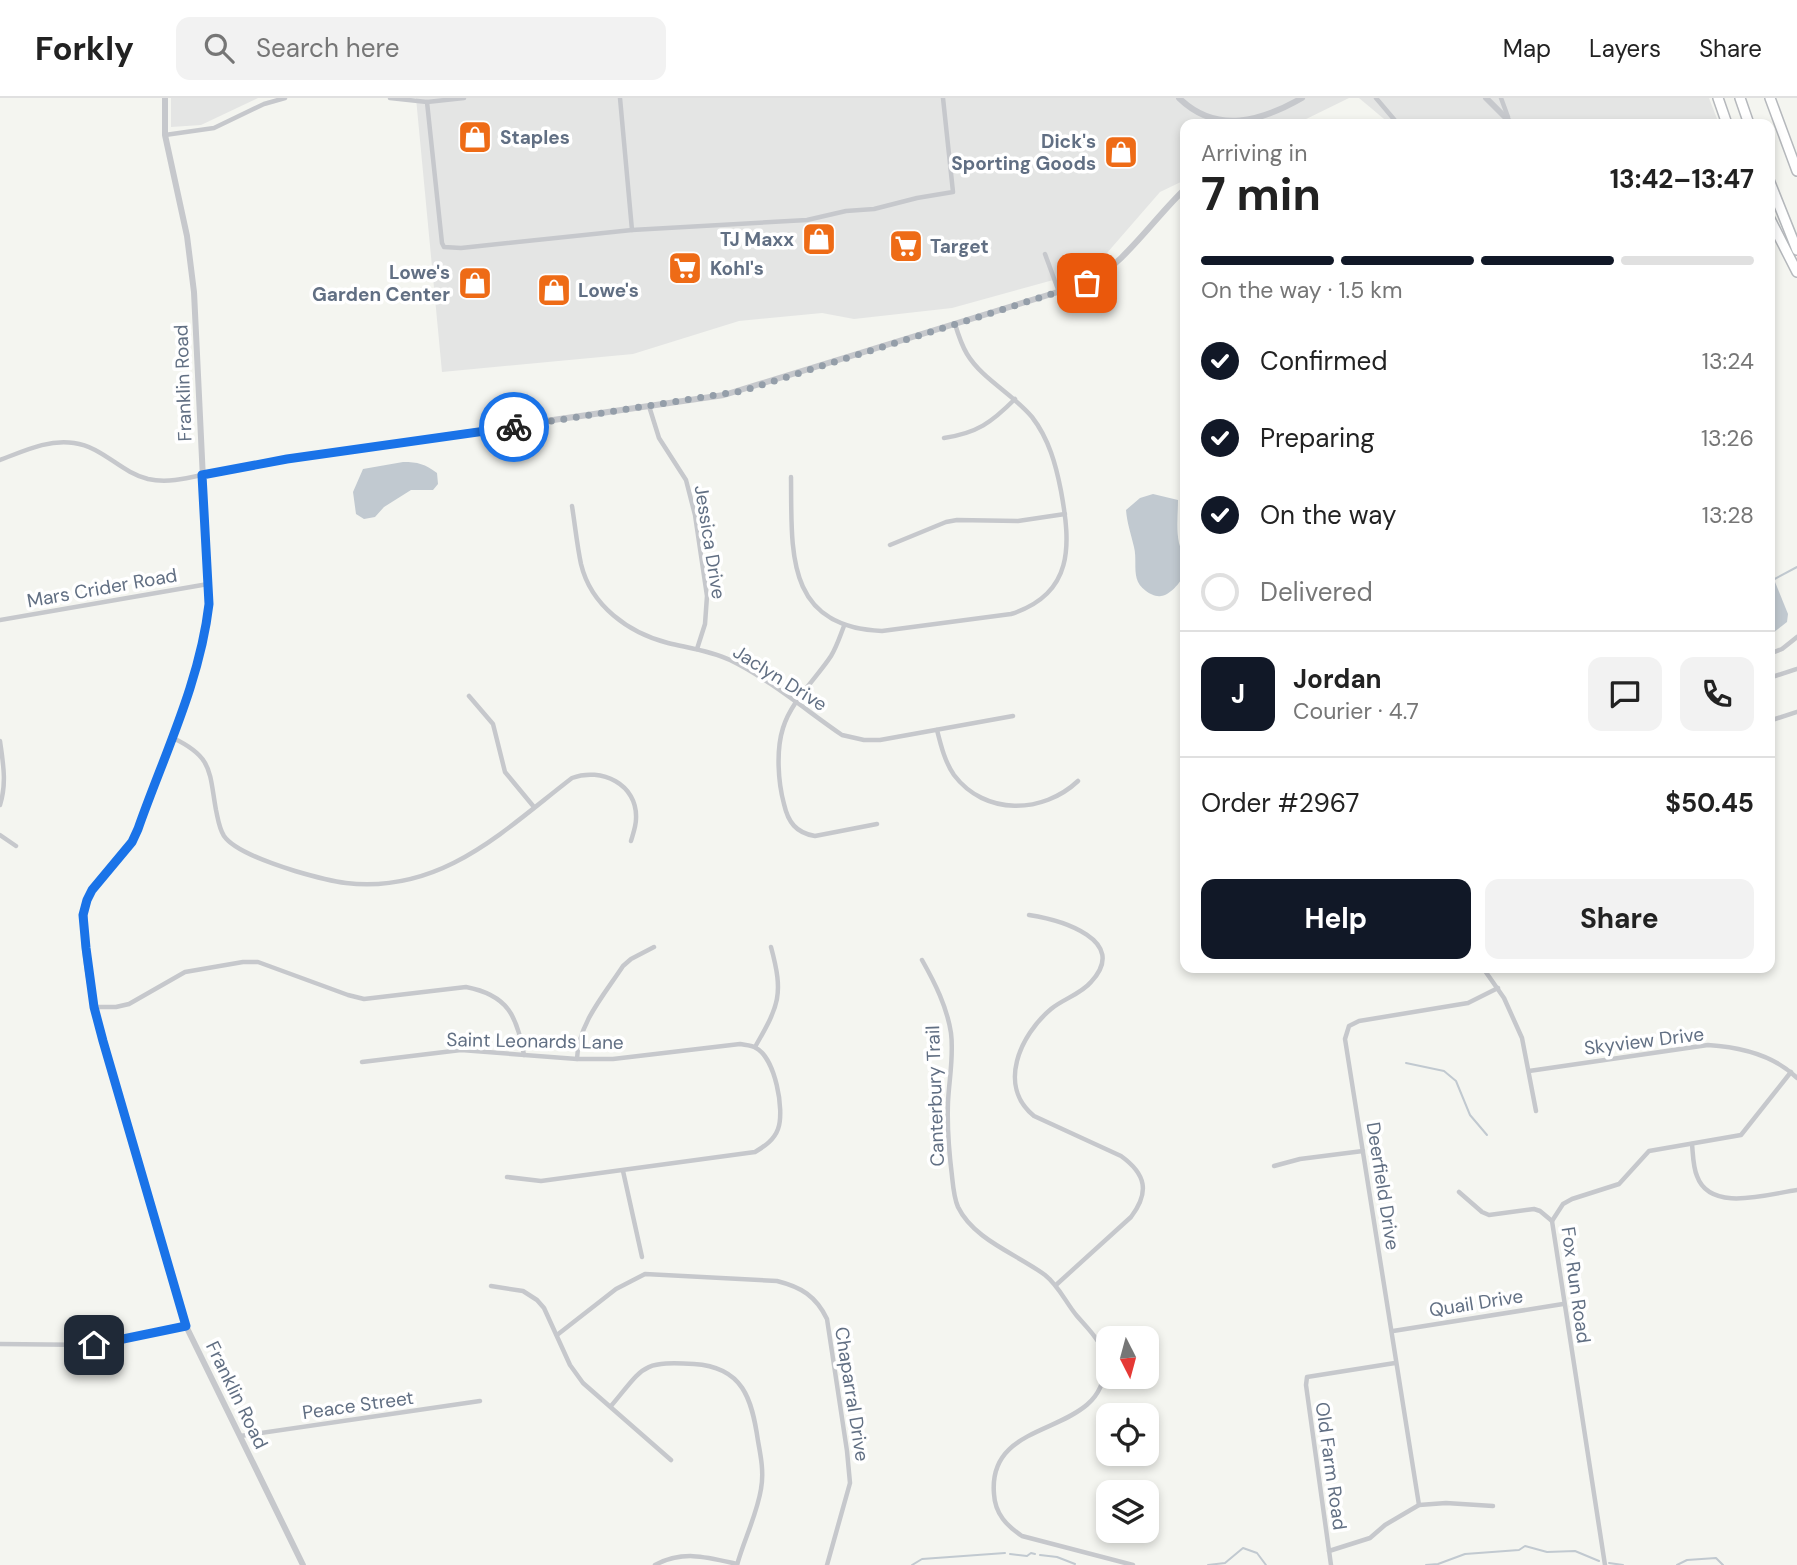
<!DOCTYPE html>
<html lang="en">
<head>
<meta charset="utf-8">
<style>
  :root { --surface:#fff; --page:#f2f2f2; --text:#222; --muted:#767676; --line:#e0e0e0; --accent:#111827 }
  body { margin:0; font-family:"DM Sans",sans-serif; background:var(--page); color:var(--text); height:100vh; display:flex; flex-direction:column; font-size:26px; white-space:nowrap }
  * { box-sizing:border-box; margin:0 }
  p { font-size:23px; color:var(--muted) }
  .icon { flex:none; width:38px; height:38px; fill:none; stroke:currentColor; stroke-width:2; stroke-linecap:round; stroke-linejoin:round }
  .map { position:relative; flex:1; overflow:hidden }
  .panel { position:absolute; left:1180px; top:21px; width:595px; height:854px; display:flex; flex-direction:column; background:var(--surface); border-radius:14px; box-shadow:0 4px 10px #0003 }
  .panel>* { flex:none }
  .needle { width:46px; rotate:174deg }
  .fabs { position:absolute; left:1096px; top:1228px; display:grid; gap:14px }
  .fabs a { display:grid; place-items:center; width:63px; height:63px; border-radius:14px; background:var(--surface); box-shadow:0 4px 10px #0003; font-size:35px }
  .pin { position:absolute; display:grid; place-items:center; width:60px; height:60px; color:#fff; margin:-30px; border-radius:14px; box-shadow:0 4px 10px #0006 }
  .courier { position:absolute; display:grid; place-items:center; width:70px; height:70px; margin:-35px; border:5px solid #1a73e8; border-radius:50%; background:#fff; color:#222; box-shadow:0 2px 9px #0007 }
  .headline em { font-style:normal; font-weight:700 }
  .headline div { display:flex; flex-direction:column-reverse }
  .headline { display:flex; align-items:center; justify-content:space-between; height:119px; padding:0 21px }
  h1 { font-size:46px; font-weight:700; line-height:52px }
  .bar { display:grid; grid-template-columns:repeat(4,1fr); gap:10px 7px; align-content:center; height:84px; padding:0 21px }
  .bar i { height:9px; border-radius:5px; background:var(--line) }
  .bar .on { background:var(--accent) }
  .bar p { grid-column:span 4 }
  .line { display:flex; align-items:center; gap:18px; padding:0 21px; border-top:2px solid var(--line) }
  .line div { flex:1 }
  .round { display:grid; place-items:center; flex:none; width:74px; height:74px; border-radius:14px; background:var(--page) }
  ol { padding:0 21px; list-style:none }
  li { display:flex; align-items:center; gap:21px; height:77px }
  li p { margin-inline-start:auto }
  li .icon { padding:7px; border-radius:50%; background:var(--accent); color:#fff; stroke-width:4 }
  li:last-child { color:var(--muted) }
  li i { width:38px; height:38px; border:4px solid var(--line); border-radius:50% }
  .action { display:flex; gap:14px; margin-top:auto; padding:14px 21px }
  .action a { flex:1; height:80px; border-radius:14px; background:var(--accent); color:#fff; font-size:28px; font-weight:700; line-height:80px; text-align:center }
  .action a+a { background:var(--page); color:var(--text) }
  header { display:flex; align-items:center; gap:42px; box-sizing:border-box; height:98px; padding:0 35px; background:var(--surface); border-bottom:2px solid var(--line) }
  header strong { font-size:33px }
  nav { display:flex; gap:38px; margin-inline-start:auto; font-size:24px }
  .search { width:490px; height:63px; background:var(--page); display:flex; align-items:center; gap:18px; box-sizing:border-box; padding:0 24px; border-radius:14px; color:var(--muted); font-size:26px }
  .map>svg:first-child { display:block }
  .built { fill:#e4e5e4 }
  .water { fill:#c1c9d0 }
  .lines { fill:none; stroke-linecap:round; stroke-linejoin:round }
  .stream { stroke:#c1c9d0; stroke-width:2 }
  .motorway-casing { stroke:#b5b8bc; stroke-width:12 }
  .minor { stroke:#c6c8cc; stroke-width:4.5 }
  .tertiary { stroke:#c6c8cc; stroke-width:6 }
  .motorway { stroke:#fff; stroke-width:9 }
  .done { stroke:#949ea9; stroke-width:7; stroke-dasharray:0 12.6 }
  .route { stroke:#1a73e8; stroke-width:9 }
  .labels { text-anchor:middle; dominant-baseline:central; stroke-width:7; stroke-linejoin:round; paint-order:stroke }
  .poi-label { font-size:19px; font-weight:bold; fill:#616f83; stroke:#fff; text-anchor:start }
  .street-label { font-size:19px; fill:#616f83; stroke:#fff }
</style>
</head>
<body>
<header>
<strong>Forkly</strong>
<div class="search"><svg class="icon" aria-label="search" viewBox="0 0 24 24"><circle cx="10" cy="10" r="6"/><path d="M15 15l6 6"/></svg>Search here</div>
<nav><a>Map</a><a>Layers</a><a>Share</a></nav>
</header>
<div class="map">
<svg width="1797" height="1467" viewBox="0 0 1797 1467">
  <rect width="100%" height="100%" fill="#f4f5f0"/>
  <g class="built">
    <path d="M171 0H258L201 27 171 29Z"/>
    <path d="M416 0H1349L1296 26H1185V82L1160 94 1100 163 1086 173 952 210 854 221 822 215 739 223 633 256 442 274Z"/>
    <path d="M1359 0H1709L1719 26H1390Z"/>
  </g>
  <g class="water">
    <path d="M403 364C418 364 425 366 437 375L438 386 433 392H411L384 409 375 419 364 421 356 416 353 394 363 371Z"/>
    <path d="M1153 396 1178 402C1178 416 1176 431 1179 445 1182 456 1188 466 1184 477 1180 485 1170 497 1161 498 1156 499 1150 496 1146 493 1130 482 1138 465 1134 449 1131 436 1127 425 1126 412L1140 400Z"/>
    <path d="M1769 469 1788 516 1787 524 1769 538Z"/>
  </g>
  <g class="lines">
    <g class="stream">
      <path d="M1769 484 1797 469"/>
      <path d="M1406 965 1444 973 1456 983 1470 1017 1487 1037"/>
      <path d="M1010 1456 1027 1458 1031 1455 1035 1456"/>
      <path d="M1040 1457 1057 1459 1075 1466"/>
      <path d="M1609 1465 1623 1467"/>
      <path d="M912 1467 922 1461 1005 1455"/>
      <path d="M1208 1467 1225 1465 1243 1450 1257 1455 1266 1467"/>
      <path d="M1426 1467 1438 1466 1465 1456 1519 1452 1525 1448 1547 1454 1575 1453 1599 1463"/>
      <path d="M1677 1467 1687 1462 1716 1460 1723 1467"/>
    </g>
    <g class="motorway-casing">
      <g id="motorway">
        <path d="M1718 0 1727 26"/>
        <path d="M1740 0 1749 26"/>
        <path d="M1770 0 1797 73"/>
        <path d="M1769 82 1797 152"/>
        <path d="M1769 119 1797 174"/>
      </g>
    </g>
    <g class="minor">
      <path d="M390 0 427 4 464 0"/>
      <path d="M620 0 632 132"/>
      <path d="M1376 0 1398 26"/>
      <path d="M1501 0 1508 19"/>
      <path d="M427 4 442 145 444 149 461 150 632 132 807 122 846 113 874 111 917 100 953 94 943 0"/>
      <path d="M165 37 214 30 264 6 285 0"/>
      <path d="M1045 156 1059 194"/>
      <path d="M649 308 659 340 686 382 695 417 707 498 705 526 697 551"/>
      <path d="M944 340C977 335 991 325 1015 301"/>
      <path d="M0 362C24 353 48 341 74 345 103 349 120 374 148 381 166 385 184 381 202 377"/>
      <path d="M791 379C792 452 784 529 882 533L1011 516C1074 496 1071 447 1061 393 1056 367 1049 341 1032 319 1013 296 982 281 967 256 961 246 958 236 955 226"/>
      <path d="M572 408C575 427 577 447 581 466 591 508 629 535 668 545 689 550 711 553 730 562 769 581 807 613 842 637L864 642H880L1013 618"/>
      <path d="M890 447 946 424 957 422 1018 423 1065 416"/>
      <path d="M0 522 208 486"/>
      <path d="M844 528C840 538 837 548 831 558 816 581 791 603 783 630 776 652 778 684 784 706 788 724 796 735 815 738L877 726"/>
      <path d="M1769 556 1782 551 1797 539"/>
      <path d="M1769 580 1797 571"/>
      <path d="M469 598 493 626 505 674 534 709"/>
      <path d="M1769 623 1797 614"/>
      <path d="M937 632C941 648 945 664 954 677 985 718 1043 716 1078 683"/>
      <path d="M173 640C213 659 209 673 216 712 218 721 219 730 224 738 235 754 276 767 295 773 312 778 329 783 346 785 442 796 503 733 572 680 601 669 638 686 636 721 636 728 633 736 631 743"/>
      <path d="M0 643C3 665 7 685 0 707"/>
      <path d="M0 737 16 748"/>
      <path d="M1029 817C1061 822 1130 842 1091 884 1081 896 1063 901 1051 911 1020 937 997 988 1034 1018L1121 1058C1146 1076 1150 1094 1131 1119L1056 1187"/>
      <path d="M922 862C935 885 947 909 951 935 954 958 949 982 948 1004 947 1029 949 1054 952 1078 953 1088 954 1100 958 1109 974 1142 1017 1156 1045 1177 1059 1188 1066 1205 1077 1218 1090 1233 1105 1246 1105 1267 1104 1342 987 1315 994 1396 995 1416 1007 1428 1022 1438L1133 1467"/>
      <path d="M1483 870 1504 900 1522 940 1536 1013"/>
      <path d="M94 909H116L129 906 185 874 243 864H258L348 897 364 901 466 889C508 897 517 918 524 957"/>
      <path d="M755 949C779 907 784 897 771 849"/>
      <path d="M577 961C578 926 604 897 623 868L631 861 654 849"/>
      <path d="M362 964 461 952 577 961H613L740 946C744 947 752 947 756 950 775 960 785 1012 778 1031 774 1042 765 1048 755 1054L541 1083 507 1079"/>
      <path d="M1529 973 1708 947C1739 949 1774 957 1797 980"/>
      <path d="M1692 1046C1693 1056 1693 1069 1697 1078 1710 1115 1768 1096 1797 1092"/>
      <path d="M1274 1068 1300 1061 1363 1053"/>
      <path d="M623 1073 642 1159"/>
      <path d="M1459 1094 1482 1114 1489 1117 1534 1111 1540 1113 1552 1123"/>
      <path d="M491 1188 523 1193 537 1202 544 1210 570 1267 583 1285 671 1362"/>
      <path d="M1393 1233 1563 1206"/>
      <path d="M557 1237 616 1191 645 1176 777 1183C801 1189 816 1198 827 1221L847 1353 850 1385 827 1467"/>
      <path d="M0 1246 94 1247 186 1228"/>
      <path d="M611 1308C644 1269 640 1263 694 1266 743 1269 752 1301 758 1343 761 1359 764 1375 761 1391 757 1416 744 1442 737 1467"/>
      <path d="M240 1338 480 1303"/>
      <path d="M1419 1407 1345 941 1349 928 1359 923 1468 905 1498 890"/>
      <path d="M1329 1453 1370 1440 1385 1427 1419 1407 1446 1405 1493 1408"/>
      <path d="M655 1467C683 1452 707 1459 737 1466"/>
      <path d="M1331 1467 1306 1287 1307 1279 1395 1265"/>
      <path d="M1605 1467 1552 1123 1563 1106 1572 1101 1619 1086 1649 1053 1741 1037 1791 974"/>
    </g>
    <g class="tertiary">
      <path d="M165 0V37L187 138 194 194 209 506C201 584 164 658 138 731 127 755 108 770 93 791 72 820 94 909 103 943L186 1228 303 1467"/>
      <path d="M1179 0C1217 37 1262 23 1302 0"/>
      <path d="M1486 0 1510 24"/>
      <path d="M202 377 287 361 724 297 1087 185C1123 168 1155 119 1185 91"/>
    </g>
    <use href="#motorway" class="motorway"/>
  </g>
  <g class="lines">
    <path class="done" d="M514 329 742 293 1087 185"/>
    <path class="route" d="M94 1247 186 1228 103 943 94 909 86 850 83 817 87 802 92 792 132 744 138 731C164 657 200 584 209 506L202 377 287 361 514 329"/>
  </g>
  <defs>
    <g id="shop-square" transform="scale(1.75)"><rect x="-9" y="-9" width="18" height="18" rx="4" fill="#ee6b16" stroke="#fff"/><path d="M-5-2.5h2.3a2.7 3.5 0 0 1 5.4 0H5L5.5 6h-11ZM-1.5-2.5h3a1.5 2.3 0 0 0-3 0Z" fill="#fff"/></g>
    <g id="supermarket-square" transform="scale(1.75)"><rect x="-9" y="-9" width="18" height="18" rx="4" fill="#ee6b16" stroke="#fff"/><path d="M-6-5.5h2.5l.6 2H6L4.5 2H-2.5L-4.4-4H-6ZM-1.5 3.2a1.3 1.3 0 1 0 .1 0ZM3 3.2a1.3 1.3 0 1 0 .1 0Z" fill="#fff"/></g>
  </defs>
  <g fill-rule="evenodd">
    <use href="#shop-square" x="475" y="39"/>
    <use href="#shop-square" x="1121" y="54"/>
    <use href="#shop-square" x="819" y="141"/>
    <use href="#supermarket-square" x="906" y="148"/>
    <use href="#supermarket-square" x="685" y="170"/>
    <use href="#shop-square" x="475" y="185"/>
    <use href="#shop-square" x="554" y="192"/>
  </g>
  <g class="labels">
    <g class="poi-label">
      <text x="500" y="39">Staples</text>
      <text x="1096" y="43" text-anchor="end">Dick's<tspan x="1096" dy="22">Sporting Goods</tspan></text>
      <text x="794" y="141" text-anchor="end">TJ Maxx</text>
      <text x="930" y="148">Target</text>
      <text x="710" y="170">Kohl's</text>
      <text x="450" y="174" text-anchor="end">Lowe's<tspan x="450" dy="22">Garden Center</tspan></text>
      <text x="578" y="192">Lowe's</text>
    </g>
    <g class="street-label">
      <text transform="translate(183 285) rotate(-92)">Franklin Road</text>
      <text transform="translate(710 444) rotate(81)">Jessica Drive</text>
      <text transform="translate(102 490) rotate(-10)">Mars Crider Road</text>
      <text transform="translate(780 580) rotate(32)">Jaclyn Drive</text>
      <text transform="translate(535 943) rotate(1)">Saint Leonards Lane</text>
      <text transform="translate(1644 943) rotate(-7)">Skyview Drive</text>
      <text transform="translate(935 998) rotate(-92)">Canterbury Trail</text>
      <text transform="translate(1383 1088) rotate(81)">Deerfield Drive</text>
      <text transform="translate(1576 1187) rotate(82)">Fox Run Road</text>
      <text transform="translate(1476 1205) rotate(-9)">Quail Drive</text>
      <text transform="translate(852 1296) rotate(81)">Chaparral Drive</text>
      <text transform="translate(237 1297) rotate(64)">Franklin Road</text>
      <text transform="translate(358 1307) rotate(-8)">Peace Street</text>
      <text transform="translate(1331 1368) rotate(82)">Old Farm Road</text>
    </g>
  </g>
</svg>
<div class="fabs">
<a><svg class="needle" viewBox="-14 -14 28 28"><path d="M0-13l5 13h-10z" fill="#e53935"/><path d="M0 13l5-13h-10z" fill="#767676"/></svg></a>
<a><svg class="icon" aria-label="locate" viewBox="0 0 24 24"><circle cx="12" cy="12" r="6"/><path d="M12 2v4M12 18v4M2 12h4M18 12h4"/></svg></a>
<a><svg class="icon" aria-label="layers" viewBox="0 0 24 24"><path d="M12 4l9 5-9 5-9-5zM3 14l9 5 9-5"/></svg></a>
</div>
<div class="pin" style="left:1087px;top:185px;background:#ea580c"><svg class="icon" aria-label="bag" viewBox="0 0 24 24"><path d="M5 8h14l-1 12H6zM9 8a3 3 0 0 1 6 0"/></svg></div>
<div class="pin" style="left:94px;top:1247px;background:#1f2937"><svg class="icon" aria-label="home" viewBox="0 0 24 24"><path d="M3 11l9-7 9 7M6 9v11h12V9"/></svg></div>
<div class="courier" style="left:514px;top:329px"><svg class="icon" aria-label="bike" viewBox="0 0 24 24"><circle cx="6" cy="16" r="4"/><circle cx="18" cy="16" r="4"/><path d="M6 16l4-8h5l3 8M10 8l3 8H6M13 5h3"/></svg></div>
<section class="panel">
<div class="headline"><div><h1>7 min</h1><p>Arriving in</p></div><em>13:42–13:47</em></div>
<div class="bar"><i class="on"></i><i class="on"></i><i class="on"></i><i></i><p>On the way · 1.5 km</p></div>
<ol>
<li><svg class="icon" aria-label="check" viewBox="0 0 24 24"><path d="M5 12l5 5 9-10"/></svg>Confirmed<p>13:24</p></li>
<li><svg class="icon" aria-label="check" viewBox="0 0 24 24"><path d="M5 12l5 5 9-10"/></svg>Preparing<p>13:26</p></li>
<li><svg class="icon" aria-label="check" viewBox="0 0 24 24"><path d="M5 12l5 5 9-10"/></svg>On the way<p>13:28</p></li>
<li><i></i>Delivered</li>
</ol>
<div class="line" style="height:126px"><b class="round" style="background:var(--accent);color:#fff">J</b><div><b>Jordan</b><p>Courier · 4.7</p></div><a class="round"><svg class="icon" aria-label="chat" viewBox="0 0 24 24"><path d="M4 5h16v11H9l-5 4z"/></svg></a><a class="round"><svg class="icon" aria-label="phone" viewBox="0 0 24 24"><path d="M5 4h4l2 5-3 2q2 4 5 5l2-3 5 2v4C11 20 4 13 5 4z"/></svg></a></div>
<div class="line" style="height:91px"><div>Order #2967</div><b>$50.45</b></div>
<div class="action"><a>Help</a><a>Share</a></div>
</section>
</div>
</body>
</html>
